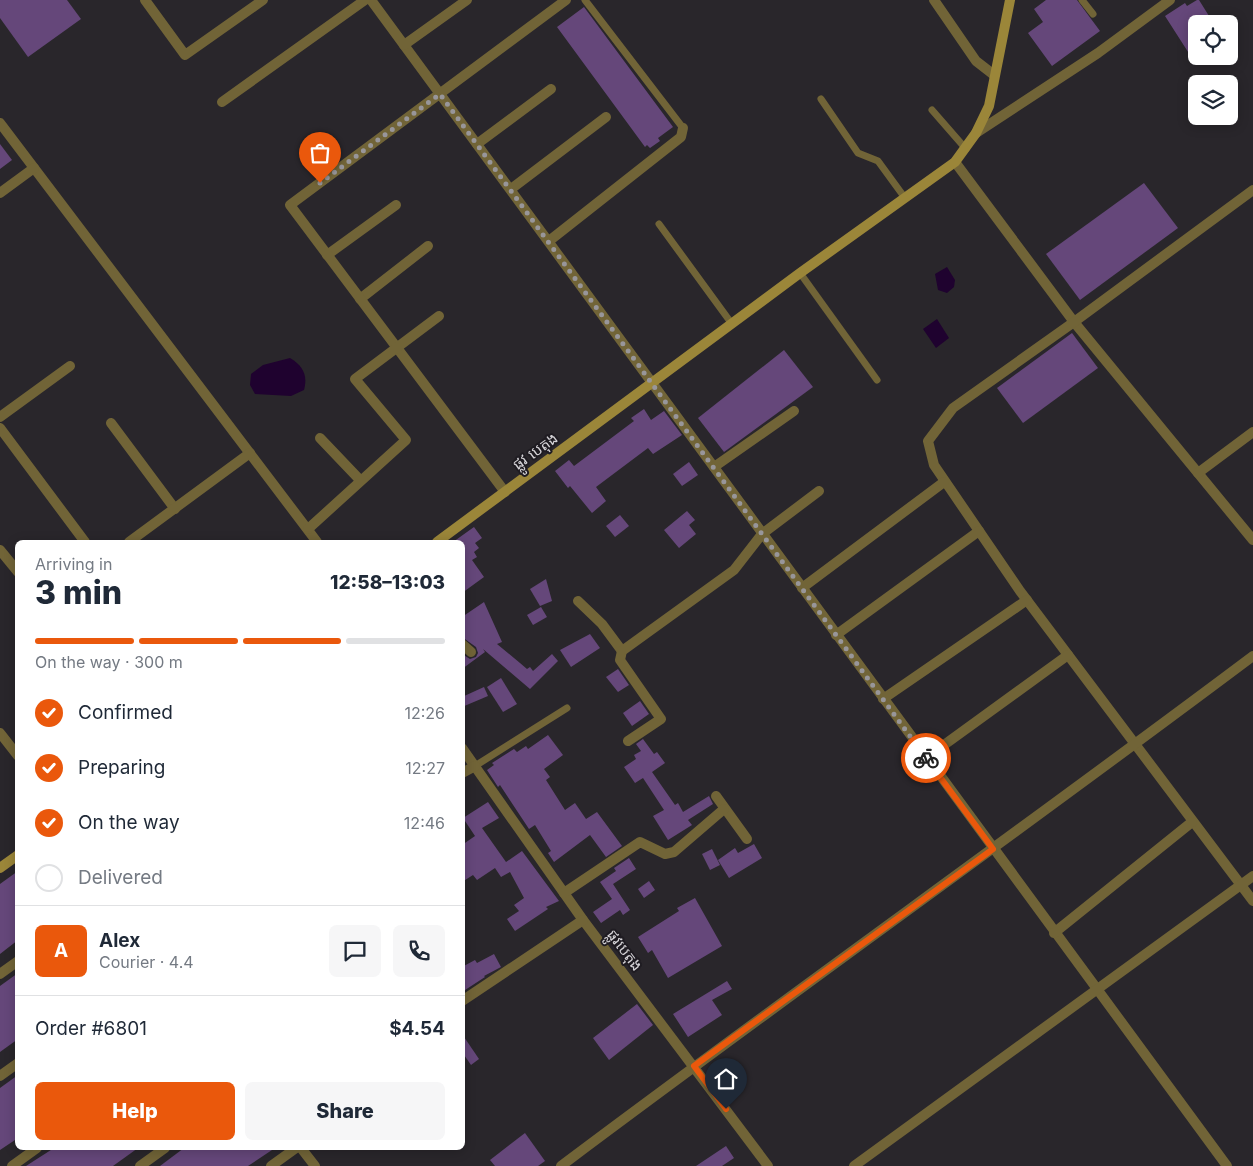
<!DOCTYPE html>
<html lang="en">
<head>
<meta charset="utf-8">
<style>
  :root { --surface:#fff; --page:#f6f6f7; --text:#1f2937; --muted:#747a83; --line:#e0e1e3; --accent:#ea580c }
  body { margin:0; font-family:Inter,"Noto Sans Khmer",sans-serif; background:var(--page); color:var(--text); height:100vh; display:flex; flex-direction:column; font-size:19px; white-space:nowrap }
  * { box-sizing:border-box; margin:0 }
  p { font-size:16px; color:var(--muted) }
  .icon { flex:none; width:28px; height:28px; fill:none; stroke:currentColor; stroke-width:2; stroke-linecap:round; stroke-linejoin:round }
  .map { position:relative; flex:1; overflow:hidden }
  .drawer { position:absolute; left:15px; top:540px; width:450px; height:610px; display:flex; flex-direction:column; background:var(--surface); border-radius:8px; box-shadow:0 2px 12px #0003 }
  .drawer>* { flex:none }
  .tools { position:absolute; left:1188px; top:15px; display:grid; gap:10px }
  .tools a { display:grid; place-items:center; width:50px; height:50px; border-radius:8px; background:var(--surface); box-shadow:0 2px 12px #0003; font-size:25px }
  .pin { position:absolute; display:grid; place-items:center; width:42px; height:42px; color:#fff; margin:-51px -21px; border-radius:50% 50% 50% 0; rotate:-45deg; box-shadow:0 0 5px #0007 }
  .pin .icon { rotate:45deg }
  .courier { position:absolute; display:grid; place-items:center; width:50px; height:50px; margin:-25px; border:4px solid #ea580c; border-radius:50%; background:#fff; color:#222; box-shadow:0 1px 6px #0007 }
  .headline em { font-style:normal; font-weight:800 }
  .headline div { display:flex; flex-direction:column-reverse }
  .headline { display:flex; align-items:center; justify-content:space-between; height:85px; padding:0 20px }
  h1 { font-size:32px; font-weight:800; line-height:38px }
  .bar { display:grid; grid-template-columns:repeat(4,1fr); gap:8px 5px; align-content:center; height:60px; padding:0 20px }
  .bar i { height:6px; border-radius:4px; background:var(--line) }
  .bar .on { background:var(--accent) }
  .bar p { grid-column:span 4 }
  .line { display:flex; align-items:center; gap:12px; padding:0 20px; border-top:1px solid var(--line) }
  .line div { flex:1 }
  .round { display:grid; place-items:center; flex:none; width:52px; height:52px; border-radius:8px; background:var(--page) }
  ol { padding:0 20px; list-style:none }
  li { display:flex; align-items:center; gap:15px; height:55px }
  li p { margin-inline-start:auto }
  li .icon { padding:5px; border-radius:50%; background:var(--accent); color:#fff; stroke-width:4 }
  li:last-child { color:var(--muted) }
  li i { width:28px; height:28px; border:2px solid var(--line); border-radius:50% }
  .primary-button { display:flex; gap:10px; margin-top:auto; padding:10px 20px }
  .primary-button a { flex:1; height:58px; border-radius:8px; background:var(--accent); color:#fff; font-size:20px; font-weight:800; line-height:58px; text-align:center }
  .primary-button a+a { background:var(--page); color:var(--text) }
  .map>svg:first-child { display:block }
  .water { fill:#1f022f }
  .building { fill:#65477a }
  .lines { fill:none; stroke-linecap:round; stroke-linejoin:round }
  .lane { stroke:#716437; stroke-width:7 }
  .street { stroke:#716437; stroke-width:10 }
  .secondary { stroke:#9b8639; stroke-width:10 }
  .done { stroke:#98969a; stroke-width:5; stroke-dasharray:0 9 }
  .route { stroke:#ea580c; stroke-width:6 }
  .labels { text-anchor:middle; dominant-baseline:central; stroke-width:4; stroke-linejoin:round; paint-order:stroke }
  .street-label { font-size:15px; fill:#d4d2d6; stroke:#1f1c22 }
</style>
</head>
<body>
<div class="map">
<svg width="1253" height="1166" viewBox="0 0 1253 1166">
  <rect width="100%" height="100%" fill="#29262b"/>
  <g class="water">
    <path d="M947 267 955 280 954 287 947 293 938 290 935 274Z"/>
    <path d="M937 319 949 338 936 348 923 329Z"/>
    <path d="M290 358C303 366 308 375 304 390L291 396 255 394 250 385 251 374 263 365Z"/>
  </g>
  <g class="building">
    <path d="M0 0H67L81 19 28 57 0 18Z"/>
    <path d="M1046 0H1077L1100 31 1052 66 1028 33 1043 22 1034 9Z"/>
    <path d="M1197 0H1199L1214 24H1196V51L1190 55 1165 16 1185 3 1187 6Z"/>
    <path d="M584 7 673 127 658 138 660 141 650 148 647 145 645 147 557 27Z"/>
    <path d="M0 144 12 160 0 169Z"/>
    <path d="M1144 183 1178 228 1080 300 1046 254Z"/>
    <path d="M1072 333 1098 368 1023 423 997 388Z"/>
    <path d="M784 350 813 387 724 452 698 418Z"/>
    <path d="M644 409 651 420 664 411 682 435 653 454 648 448 596 487 606 501 592 513 570 486 568 488 555 471 569 460 574 466 634 421 631 418Z"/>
    <path d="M689 462 698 475 682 486 673 474Z"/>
    <path d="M687 511 695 520 689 525 696 534 679 548 664 530Z"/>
    <path d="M620 515 629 526 615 537 606 526Z"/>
    <path d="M474 527 482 538 475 543 479 548 474 552 477 557 472 560 484 577 462 593V542H453Z"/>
    <path d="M546 579 552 601 540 606 530 589Z"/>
    <path d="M484 602 502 642 497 644 520 663 527 669 530 667 533 671 552 654 558 661 530 689 483 649 485 652 462 669V654L470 659 476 657 478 653 476 647 462 637V617Z"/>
    <path d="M541 607 547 617 533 625 527 615Z"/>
    <path d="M590 634 600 648 571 667 560 650Z"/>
    <path d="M618 669 629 685 618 692 606 677Z"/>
    <path d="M501 678 517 704 503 712 487 687Z"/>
    <path d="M484 687 488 696 462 707V697Z"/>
    <path d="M640 701 649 714 632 726 623 713Z"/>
    <path d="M548 735 563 755 544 769 550 777 546 780 565 810 575 803 586 819 597 812 622 846 606 857 590 835 554 862 548 853 551 851 535 825 529 829 500 785 498 787 487 770 494 765 492 763 514 749 517 752 526 746 528 749Z"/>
    <path d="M643 739 654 754 657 752 665 763 652 772 675 805 678 803 683 812 709 796 713 804 688 820 692 825 668 840 653 816 664 810 643 778 635 783 624 767 636 759 634 755 641 751 636 744Z"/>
    <path d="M488 802 499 818 482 828 506 862 522 851 559 901 546 907 548 909 515 931 507 919 519 911 514 905 524 898 510 872 501 877 495 868 477 880 473 875 462 882V845L475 836 463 818Z"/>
    <path d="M754 844 762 858 729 878 718 860 735 848 738 853Z"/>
    <path d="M712 849 720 865 710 870 702 854Z"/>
    <path d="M629 858 636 869 613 884 630 910 623 915 620 910 601 923 593 912 612 899 600 882 616 871 614 868Z"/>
    <path d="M18 871V940L0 954V884Z"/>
    <path d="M649 881 655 890 644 898 638 889Z"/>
    <path d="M695 898 722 946 668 978 652 950 648 953 638 937 679 911 677 908Z"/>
    <path d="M494 954 501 967 484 976 485 977 462 992V967L475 960 477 963Z"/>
    <path d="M18 973V1039L0 1052V986Z"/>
    <path d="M727 981 732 989 712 1000 722 1015 688 1037 673 1014Z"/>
    <path d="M637 1004 653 1025 609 1060 593 1038Z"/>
    <path d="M462 1034 479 1059 471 1065 462 1052Z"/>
    <path d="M18 1075V1138L0 1150V1088Z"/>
    <path d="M525 1133 545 1161 538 1166H495L490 1160Z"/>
    <path d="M726 1146 734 1158 722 1166H696Z"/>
    <path d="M54 1148H138L113 1166H26Z"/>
    <path d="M184 1148H275L248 1166H160Z"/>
  </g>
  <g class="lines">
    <g class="lane">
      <path d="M585 0 683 128"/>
      <path d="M1082 0 1093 14"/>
      <path d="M821 99 858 153 878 161 905 198"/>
      <path d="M932 110 966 149"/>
      <path d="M659 224 732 324"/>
      <path d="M800 273 877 380"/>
      <path d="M475 766 567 708"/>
    </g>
    <g class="street">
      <path d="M145 0 185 55 263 0"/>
      <path d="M371 0 1227 1166"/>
      <path d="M934 0 976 61 994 75"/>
      <path d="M404 45 467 0"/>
      <path d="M222 102 365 0"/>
      <path d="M0 123 317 542"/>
      <path d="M976 133 1098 53 1170 0"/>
      <path d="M477 144 551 89"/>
      <path d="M955 162 1074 322 1253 540"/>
      <path d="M511 189 606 117"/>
      <path d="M1253 190 1074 322 953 408 928 441 934 465 1020 591 1253 901"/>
      <path d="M0 193 34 168"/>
      <path d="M549 241 681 137 683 128"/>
      <path d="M327 255 396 205"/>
      <path d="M360 299 428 246"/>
      <path d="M0 417 70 366"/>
      <path d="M111 423 175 509"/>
      <path d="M0 428 85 542"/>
      <path d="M320 438 360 480"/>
      <path d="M714 467 794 411"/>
      <path d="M1198 473 1253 432"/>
      <path d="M505 492 290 205 566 0"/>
      <path d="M308 529 406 440 355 379 439 316"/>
      <path d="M129 542 250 453"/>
      <path d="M0 550 18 572"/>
      <path d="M802 588 944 482"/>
      <path d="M578 601 602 624 622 651"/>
      <path d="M836 635 979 531"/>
      <path d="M462 644 471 652"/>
      <path d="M883 699 1027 600"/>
      <path d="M0 733 18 756"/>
      <path d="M628 741 661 719 620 660 622 651 734 570 762 534 819 491"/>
      <path d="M462 748 583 920 768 1166"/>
      <path d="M926 758 1068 655"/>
      <path d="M462 773 475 766"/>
      <path d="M716 796 747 839"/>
      <path d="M564 893 640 842 665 854 674 852 724 809"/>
      <path d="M1054 933 1192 822"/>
      <path d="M0 974 18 961"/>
      <path d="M462 1001 583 920"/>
      <path d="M0 1076 18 1063"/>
      <path d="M301 1148 315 1166"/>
      <path d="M12 1166 37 1148"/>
      <path d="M140 1166 165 1148"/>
      <path d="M271 1166 296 1148"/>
      <path d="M561 1166C790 994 1024 828 1253 656"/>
      <path d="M854 1166 1253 876"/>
    </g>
    <g class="secondary">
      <path d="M437 542 800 273 955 162 976 133 989 106 1010 0"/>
      <path d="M0 868 18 855"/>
    </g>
  </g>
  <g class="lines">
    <path class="done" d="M320 183 440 94 926 758"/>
    <path class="route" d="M726 1109 694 1066 993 849 926 758"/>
  </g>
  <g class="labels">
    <g class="street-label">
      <text transform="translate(535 451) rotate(-36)">ផ្លូវ បេតុង</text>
      <text transform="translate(625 950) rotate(53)">ផ្លូវបេតុង</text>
    </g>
  </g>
</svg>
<div class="tools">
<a><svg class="icon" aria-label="locate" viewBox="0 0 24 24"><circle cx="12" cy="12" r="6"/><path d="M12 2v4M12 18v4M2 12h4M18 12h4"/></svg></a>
<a><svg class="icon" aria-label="layers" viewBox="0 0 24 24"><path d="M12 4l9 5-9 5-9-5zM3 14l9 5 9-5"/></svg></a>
</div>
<div class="pin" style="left:320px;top:183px;background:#ea580c"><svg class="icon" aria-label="bag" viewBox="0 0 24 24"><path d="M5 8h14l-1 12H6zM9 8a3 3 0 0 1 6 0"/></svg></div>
<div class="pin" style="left:726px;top:1109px;background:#1f2937"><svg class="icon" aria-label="home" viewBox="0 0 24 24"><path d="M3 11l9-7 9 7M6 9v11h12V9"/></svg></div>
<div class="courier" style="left:926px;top:758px"><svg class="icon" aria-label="bike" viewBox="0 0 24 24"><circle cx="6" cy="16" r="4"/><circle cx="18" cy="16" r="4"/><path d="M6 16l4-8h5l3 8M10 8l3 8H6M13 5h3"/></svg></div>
<section class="drawer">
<div class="headline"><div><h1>3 min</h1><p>Arriving in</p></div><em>12:58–13:03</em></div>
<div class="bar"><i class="on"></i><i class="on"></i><i class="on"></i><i></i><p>On the way · 300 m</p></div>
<ol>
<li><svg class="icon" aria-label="check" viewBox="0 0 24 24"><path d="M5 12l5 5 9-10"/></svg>Confirmed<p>12:26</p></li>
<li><svg class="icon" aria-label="check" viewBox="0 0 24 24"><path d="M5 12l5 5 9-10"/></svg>Preparing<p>12:27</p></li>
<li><svg class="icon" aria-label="check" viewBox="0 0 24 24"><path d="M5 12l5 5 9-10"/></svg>On the way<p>12:46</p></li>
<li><i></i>Delivered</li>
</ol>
<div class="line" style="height:90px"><b class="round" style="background:var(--accent);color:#fff">A</b><div><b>Alex</b><p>Courier · 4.4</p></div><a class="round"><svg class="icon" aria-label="chat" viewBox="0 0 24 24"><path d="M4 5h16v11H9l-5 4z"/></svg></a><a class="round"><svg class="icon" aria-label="phone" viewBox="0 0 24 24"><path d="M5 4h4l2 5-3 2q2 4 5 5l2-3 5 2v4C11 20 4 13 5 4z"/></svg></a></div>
<div class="line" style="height:65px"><div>Order #6801</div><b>$4.54</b></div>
<div class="primary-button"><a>Help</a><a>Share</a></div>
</section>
</div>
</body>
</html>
